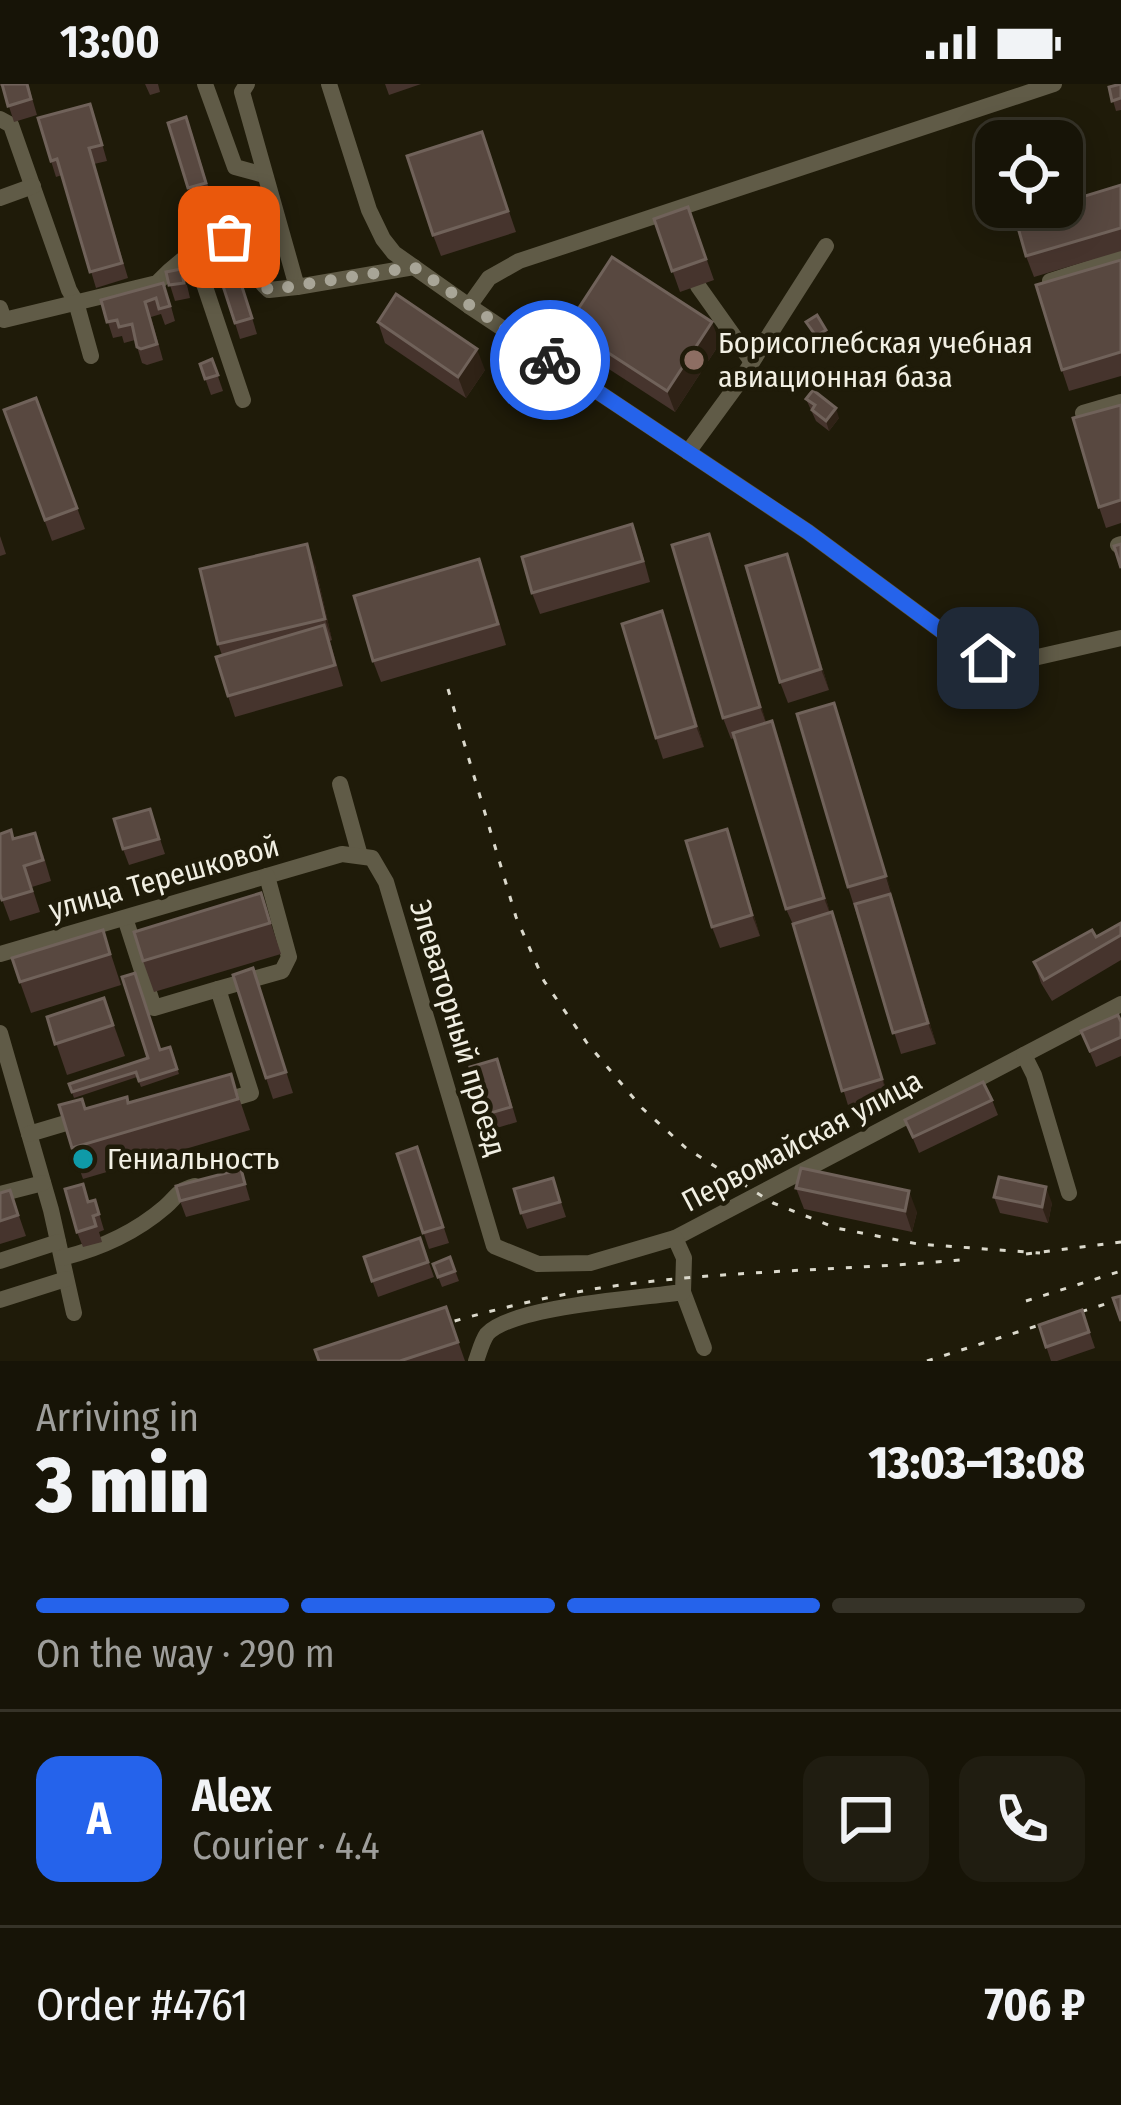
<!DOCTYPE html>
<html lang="en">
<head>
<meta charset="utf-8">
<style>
  :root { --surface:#171407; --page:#201d11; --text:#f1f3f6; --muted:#9e9e9b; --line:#363328; --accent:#2563eb }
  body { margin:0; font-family:"Fira Sans Condensed",sans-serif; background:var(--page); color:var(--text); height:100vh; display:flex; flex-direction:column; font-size:45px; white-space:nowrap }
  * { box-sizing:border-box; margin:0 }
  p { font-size:39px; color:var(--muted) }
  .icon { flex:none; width:66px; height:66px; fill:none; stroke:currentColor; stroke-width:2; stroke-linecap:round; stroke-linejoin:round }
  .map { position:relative; height:1277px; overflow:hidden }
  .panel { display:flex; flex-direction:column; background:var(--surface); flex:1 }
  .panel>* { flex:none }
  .tools { position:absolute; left:975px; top:36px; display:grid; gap:24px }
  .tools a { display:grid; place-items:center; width:108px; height:108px; border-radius:24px; background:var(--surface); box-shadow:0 6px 30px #0003,0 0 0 3px var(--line); font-size:60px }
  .pin { position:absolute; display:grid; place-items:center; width:102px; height:102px; color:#fff; margin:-51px; border-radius:24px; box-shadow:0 6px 18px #0006 }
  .courier { position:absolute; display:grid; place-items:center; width:120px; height:120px; margin:-60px; border:9px solid #2563eb; border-radius:50%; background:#fff; color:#222; box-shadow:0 3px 15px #0007 }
  .overview em { font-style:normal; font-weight:800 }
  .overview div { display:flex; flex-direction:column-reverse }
  .overview { display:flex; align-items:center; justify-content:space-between; height:204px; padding:0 36px }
  h1 { font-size:78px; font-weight:800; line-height:90px }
  .bar { display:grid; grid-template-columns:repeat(4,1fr); gap:18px 12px; align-content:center; height:144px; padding:0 36px }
  .bar i { height:15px; border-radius:9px; background:var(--line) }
  .bar .selected { background:var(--accent) }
  .bar p { grid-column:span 4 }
  .line { display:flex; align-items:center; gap:30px; padding:0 36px; border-top:3px solid var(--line) }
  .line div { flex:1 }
  .round { display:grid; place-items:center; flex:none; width:126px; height:126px; border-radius:24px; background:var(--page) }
  .status { display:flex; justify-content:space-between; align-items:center; height:84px; padding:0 60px; background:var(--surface); direction:ltr }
  .status svg { height:33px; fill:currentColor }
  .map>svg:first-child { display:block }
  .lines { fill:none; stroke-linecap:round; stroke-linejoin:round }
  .minor { stroke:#605b47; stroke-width:16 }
  .rail { stroke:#dbd9cc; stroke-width:3; stroke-dasharray:6 12; stroke-linecap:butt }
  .wall { fill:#46342d }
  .shaded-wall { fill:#2f2216 }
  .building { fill:#584840; stroke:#70625a; stroke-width:3 }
  .done { stroke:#a8a597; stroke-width:12; stroke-dasharray:0 21.6 }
  .route { stroke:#2563eb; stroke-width:15 }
  .education-dot { fill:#8d6e63; stroke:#1f1b09; stroke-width:4.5 }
  .culture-dot { fill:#0f9aa8; stroke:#1f1b09; stroke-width:4.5 }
  .labels { text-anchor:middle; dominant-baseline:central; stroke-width:9; stroke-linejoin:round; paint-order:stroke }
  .poi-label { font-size:30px; fill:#f1efe3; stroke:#1f1b09; text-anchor:start }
  .street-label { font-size:30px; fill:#f1efe3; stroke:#1f1b09 }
</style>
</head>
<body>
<div class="status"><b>13:00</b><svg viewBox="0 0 49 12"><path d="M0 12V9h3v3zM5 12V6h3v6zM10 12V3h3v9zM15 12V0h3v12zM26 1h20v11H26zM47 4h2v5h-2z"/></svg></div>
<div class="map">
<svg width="1121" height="1277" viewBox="0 0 1121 1277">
  <rect width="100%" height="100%" fill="#1f1b09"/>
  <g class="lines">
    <g class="minor">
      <path d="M205 0 235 83 264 91"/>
      <path d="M247 0 242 8 297 203 414 183"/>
      <path d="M329 0 369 126 383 155 394 169 469 222 808 448 943 548 988 573 1012 579 1121 554"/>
      <path d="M0 35 11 41 69 206 76 218 91 272"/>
      <path d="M0 114 33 102"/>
      <path d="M194 170 243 316"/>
      <path d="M1050 197 1121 174"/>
      <path d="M698 202 752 278"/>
      <path d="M469 222 489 194 519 177 1054 0"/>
      <path d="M0 224 4 236 157 199C169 186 220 140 238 157 251 171 251 191 269 206L297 203"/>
      <path d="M1083 329 1121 318"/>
      <path d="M688 368 740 297 826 162"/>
      <path d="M1118 461 1121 460"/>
      <path d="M340 700 360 772"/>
      <path d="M125 834 154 924 218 905 251 1009 221 1018"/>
      <path d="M0 870 342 770 372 774 386 798 494 1162 538 1180 590 1179 675 1154 1121 920"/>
      <path d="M218 905 282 887 289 873 267 792"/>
      <path d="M0 949 51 1126 74 1229"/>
      <path d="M1024 971 1034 991 1069 1109"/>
      <path d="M29 1050 86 1033"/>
      <path d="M0 1110 43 1099"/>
      <path d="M62 1174C98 1165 136 1148 165 1123 179 1111 175 1108 195 1102"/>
      <path d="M0 1177 58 1158"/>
      <path d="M683 1208 704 1264"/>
      <path d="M0 1216 66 1195"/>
      <path d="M476 1277C479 1269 482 1257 487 1250 512 1222 643 1214 683 1208L684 1174 675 1154"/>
    </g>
    <g class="rail">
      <path d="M448 605 516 833 544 897 587 959 642 1024 686 1064 773 1119 836 1144 918 1160 1040 1169"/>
      <path d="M1026 1170 1121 1158"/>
      <path d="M1026 1217 1121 1187"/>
      <path d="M420 1247C480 1229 539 1214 600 1204 719 1186 840 1187 960 1176"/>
      <path d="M927 1277 1121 1215"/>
    </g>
  </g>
  <g class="wall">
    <path d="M0 0H28L37 31 14 38 2 1 0 2Z"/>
    <path d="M145 0H158L160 8 150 11Z"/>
    <path d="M385 0H421L389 11Z"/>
    <path d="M1121 0V26L1116 27 1109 3Z"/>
    <path d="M95 35 107 77 94 80 128 194 96 204 62 91 56 93 51 77Z"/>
    <path d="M482 48 516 148 441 172 433 151Z"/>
    <path d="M192 49 212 115 194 120 188 104Z"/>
    <path d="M1121 101V167L1034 193 1026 172Z"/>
    <path d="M688 123 714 196 680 208 654 135Z"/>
    <path d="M234 175 257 250 240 255 235 239Z"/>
    <path d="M1121 176V292L1069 307 1062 286Z"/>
    <path d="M166 188 187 201 190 214 175 217Z"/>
    <path d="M169 215 175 237 165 241 161 230 151 233 163 276 147 281 142 279 135 256 124 259 122 252 113 254 101 216Z"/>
    <path d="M378 238 485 286 466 314 385 259Z"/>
    <path d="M567 242 720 259 675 328 575 263Z"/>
    <path d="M212 275 223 307 211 311 200 280Z"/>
    <path d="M36 314 85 445 52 457 4 326Z"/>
    <path d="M806 315 839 334 829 347 816 337Z"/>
    <path d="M1121 321V439L1106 444 1099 423Z"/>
    <path d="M0 452 6 470 0 472Z"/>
    <path d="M640 461 650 498 540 530 532 509Z"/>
    <path d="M787 470 829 606 788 619 780 598Z"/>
    <path d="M717 471 766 639 780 658 830 829 832 828 840 849 889 1016 850 1028 795 845 786 825 735 654 731 655 723 634Z"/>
    <path d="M315 481 332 556 330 557 343 602 235 633 228 612 222 571 218 560Z"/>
    <path d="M487 496 506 561 381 598 373 577Z"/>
    <path d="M670 548 704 663 663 675 656 654Z"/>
    <path d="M834 619 936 960 901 970 848 803Z"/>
    <path d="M150 725 165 770 129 781 123 765Z"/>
    <path d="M14 755 43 770 51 797 32 803 40 828 10 837 0 810Z"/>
    <path d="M734 766 760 852 720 864 712 843Z"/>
    <path d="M261 809 281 870 154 908 143 877Z"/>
    <path d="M1121 839V876L1052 917 1041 899 1034 878 1096 853Z"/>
    <path d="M103 846 121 901 31 929 20 898Z"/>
    <path d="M253 884 293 1009 273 1015 266 994Z"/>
    <path d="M104 914 125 972 67 991 47 933Z"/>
    <path d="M1121 938V972L1096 983 1081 947Z"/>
    <path d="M170 963 179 990 141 1003 137 993 74 1014 69 1000 148 974Z"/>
    <path d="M231 990 250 1046 83 1095 72 1064 86 1025 129 1019Z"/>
    <path d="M503 991 517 1038 490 1046 484 1031Z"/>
    <path d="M992 1016 998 1031 919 1069 905 1036Z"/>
    <path d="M417 1063 449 1159 429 1165 397 1070Z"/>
    <path d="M241 1085 250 1116 186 1133 180 1117Z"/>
    <path d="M796 1104 917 1128 912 1148 804 1125Z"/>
    <path d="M10 1106 26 1152 0 1160V1109Z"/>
    <path d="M558 1109 566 1133 527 1145 521 1129Z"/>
    <path d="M994 1113 1052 1119 1048 1139 1000 1129Z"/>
    <path d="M95 1116 104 1146 99 1148 102 1158 83 1163 77 1148 90 1118Z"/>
    <path d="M420 1154 434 1193 378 1213 364 1173Z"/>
    <path d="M450 1173 459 1197 442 1203 433 1180Z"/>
    <path d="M446 1223 465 1277H319Z"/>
    <path d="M1082 1226 1095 1264 1057 1277H1051L1039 1241Z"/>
  </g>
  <g class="shaded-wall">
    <path d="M712 238 720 259 675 328 667 307Z"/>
    <path d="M826 246 830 256 819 263 816 252Z"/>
    <path d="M477 265 485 286 466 314 458 293Z"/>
    <path d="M836 324 839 334 829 347 826 337Z"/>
    <path d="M709 450 717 471 768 644 760 623Z"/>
    <path d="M307 460 315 481 332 556 325 535Z"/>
    <path d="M787 470 795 491 829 606 821 585Z"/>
    <path d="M662 527 670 548 704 663 696 642Z"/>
    <path d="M834 619 842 640 893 813 886 792Z"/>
    <path d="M772 637 780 658 832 835 824 814Z"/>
    <path d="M727 745 734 766 760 852 752 831Z"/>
    <path d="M890 810 898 831 936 960 928 939Z"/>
    <path d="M832 828 840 849 889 1016 882 995Z"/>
    <path d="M1046 1103 1052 1119 1048 1139 1042 1123Z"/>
    <path d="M909 1107 917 1128 912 1148 905 1127Z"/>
  </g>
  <g class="building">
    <path d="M2 0H27L31 15 8 22Z"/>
    <path d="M1121 0V14L1112 17 1109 3Z"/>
    <path d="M90 20 102 61 89 64 122 179 90 188 57 75 51 77 38 34Z"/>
    <path d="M186 33 206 99 188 104 168 39Z"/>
    <path d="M482 48 508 127 433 151 407 72Z"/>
    <path d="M1121 101V144L1026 172 1015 133 1047 123H1062V119Z"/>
    <path d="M688 123 706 175 672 187 654 135Z"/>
    <path d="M228 159 252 234 235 239 211 165Z"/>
    <path d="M612 173 712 238 667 307 567 242Z"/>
    <path d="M1121 176V268L1062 286 1036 201Z"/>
    <path d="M181 185 184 199 169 201 166 188Z"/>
    <path d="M163 199 170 222 159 225 156 214 145 218 157 260 141 265 137 263 132 240 119 243 117 236 107 238 101 216Z"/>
    <path d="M396 210 477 265 458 293 378 238Z"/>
    <path d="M817 231 826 246 816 252 806 238Z"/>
    <path d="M212 275 218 291 205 295 200 280Z"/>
    <path d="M813 306 836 324 826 337 812 326 815 321 806 315Z"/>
    <path d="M36 314 77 424 45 436 4 326Z"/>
    <path d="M1121 321V416L1099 423 1073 334Z"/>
    <path d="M632 440 643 477 532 509 522 473Z"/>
    <path d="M709 450 760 623 723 634 672 461Z"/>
    <path d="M307 460 325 535 218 560 200 485Z"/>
    <path d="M1121 460V484L1114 462Z"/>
    <path d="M787 470 821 585 780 598 746 482Z"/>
    <path d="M479 475 498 540 373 577 354 512Z"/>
    <path d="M662 527 696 642 656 654 622 540Z"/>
    <path d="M324 541 335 581 228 612 216 573Z"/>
    <path d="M834 619 886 792 848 803 797 630Z"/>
    <path d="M772 637 824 814 786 825 733 649Z"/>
    <path d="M150 725 159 755 123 765 114 735Z"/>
    <path d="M727 745 752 831 712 843 686 757Z"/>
    <path d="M11 746 13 755 35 749 43 776 24 782 32 807 2 816 0 810V750Z"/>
    <path d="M261 809 270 839 143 877 134 848Z"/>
    <path d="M890 810 928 939 893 949 855 820Z"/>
    <path d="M832 828 882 995 842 1007 793 840Z"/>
    <path d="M1121 839V851L1044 896 1034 878 1092 846 1096 853Z"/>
    <path d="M103 846 110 870 20 898 12 874Z"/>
    <path d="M253 884 286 988 266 994 233 891Z"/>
    <path d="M135 889 160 966 170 963 177 985 139 997 136 988 72 1008 69 1000 148 974 122 893Z"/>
    <path d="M104 914 113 941 55 960 47 933Z"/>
    <path d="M1118 931 1121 938V953L1090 967 1081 947Z"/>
    <path d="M497 975 511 1023 484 1031 470 983Z"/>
    <path d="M231 990 238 1015 72 1064 59 1021 82 1015 85 1025 127 1013 128 1019Z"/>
    <path d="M983 998 992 1016 913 1053 905 1036Z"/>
    <path d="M417 1063 443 1143 423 1149 397 1070Z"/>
    <path d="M801 1084 909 1107 905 1127 796 1104Z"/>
    <path d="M241 1085 245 1100 180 1117 176 1102Z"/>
    <path d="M999 1093 1046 1103 1042 1123 994 1113Z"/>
    <path d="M553 1094 560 1118 521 1129 514 1105Z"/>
    <path d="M83 1100 88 1118 95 1116 99 1130 93 1132 96 1142 77 1148 65 1105Z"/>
    <path d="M10 1106 18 1131 0 1137V1109Z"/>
    <path d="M420 1154 428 1178 372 1197 364 1173Z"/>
    <path d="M450 1173 455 1187 438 1193 433 1180Z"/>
    <path d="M1121 1212V1237L1113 1214Z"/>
    <path d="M446 1223 458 1258 400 1277H319L315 1266Z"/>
    <path d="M1082 1226 1089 1248 1046 1263 1039 1241Z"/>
  </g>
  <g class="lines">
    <path class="done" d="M229 153C247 162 252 191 269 206L414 183 550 276"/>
    <path class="route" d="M550 276 808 448 943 548 988 574"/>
  </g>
  <circle class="education-dot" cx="694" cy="276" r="12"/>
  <circle class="culture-dot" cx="83" cy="1075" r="12"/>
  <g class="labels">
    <g class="poi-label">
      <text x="718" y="259">Борисоглебская учебная<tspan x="718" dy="34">авиационная база</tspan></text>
      <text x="107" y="1075">Гениальность</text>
    </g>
    <g class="street-label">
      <text transform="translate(164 794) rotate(-16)">улица Терешковой</text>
      <text transform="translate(458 944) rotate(73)">Элеваторный проезд</text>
      <text transform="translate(802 1057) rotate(-28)">Первомайская улица</text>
    </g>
  </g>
</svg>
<div class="tools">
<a><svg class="icon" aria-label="locate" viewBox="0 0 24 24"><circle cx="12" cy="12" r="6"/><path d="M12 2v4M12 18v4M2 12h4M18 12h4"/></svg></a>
</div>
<div class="pin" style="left:229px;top:153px;background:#ea580c"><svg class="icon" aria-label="bag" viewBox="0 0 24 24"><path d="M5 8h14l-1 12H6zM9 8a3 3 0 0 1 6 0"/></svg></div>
<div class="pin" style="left:988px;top:574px;background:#1f2937"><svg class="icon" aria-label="home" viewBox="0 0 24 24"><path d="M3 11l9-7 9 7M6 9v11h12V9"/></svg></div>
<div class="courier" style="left:550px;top:276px"><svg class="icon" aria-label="bike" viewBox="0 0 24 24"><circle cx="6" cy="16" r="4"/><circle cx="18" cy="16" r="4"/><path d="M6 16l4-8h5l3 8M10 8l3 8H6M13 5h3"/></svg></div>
</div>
<section class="panel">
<div class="overview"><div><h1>3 min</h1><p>Arriving in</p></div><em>13:03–13:08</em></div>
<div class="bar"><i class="selected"></i><i class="selected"></i><i class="selected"></i><i></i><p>On the way · 290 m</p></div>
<div class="line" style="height:216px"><b class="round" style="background:var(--accent);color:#fff">A</b><div><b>Alex</b><p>Courier · 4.4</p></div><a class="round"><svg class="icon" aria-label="chat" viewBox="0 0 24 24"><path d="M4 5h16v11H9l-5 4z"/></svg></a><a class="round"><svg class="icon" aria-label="phone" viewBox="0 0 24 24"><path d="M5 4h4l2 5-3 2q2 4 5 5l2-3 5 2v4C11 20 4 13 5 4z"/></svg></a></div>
<div class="line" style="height:156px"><div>Order #4761</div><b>706 ₽</b></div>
</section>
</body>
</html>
